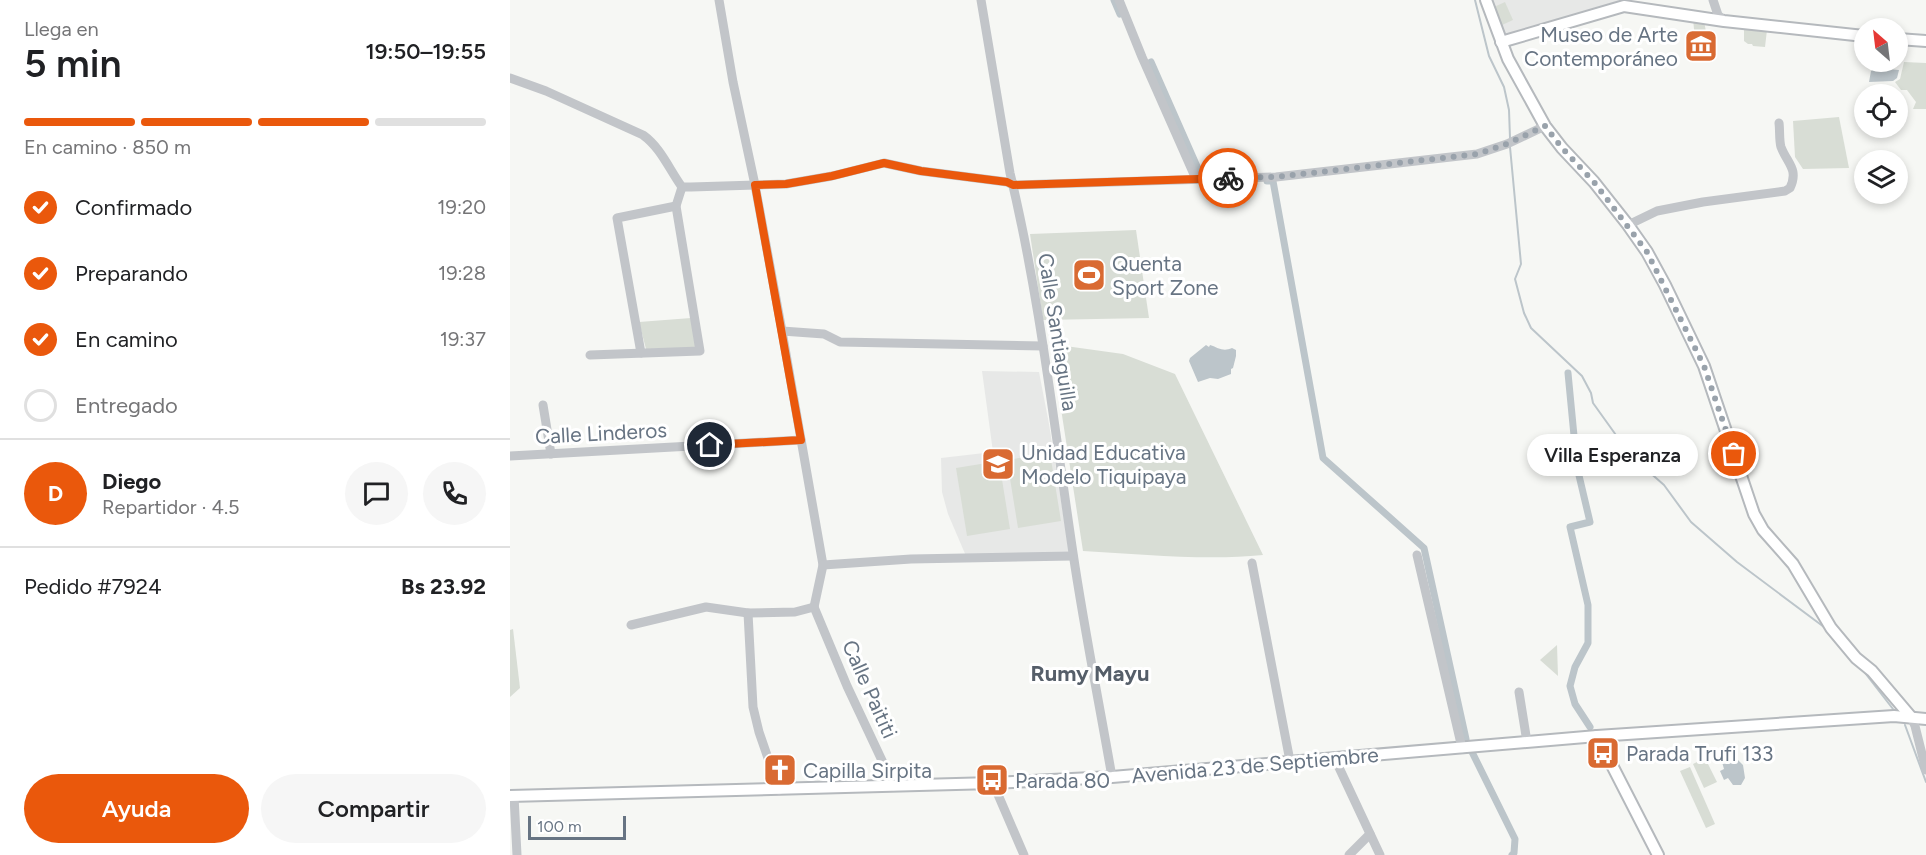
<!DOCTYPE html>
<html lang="es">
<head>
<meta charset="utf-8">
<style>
  :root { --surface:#fff; --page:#f6f6f6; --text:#202124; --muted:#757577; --line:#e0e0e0; --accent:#ea580c }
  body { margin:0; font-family:Figtree,sans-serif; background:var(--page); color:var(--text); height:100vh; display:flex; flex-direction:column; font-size:22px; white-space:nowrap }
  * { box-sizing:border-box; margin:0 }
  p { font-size:20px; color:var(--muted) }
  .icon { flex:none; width:33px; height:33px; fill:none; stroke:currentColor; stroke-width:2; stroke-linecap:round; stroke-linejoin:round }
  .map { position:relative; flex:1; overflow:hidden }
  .drawer { display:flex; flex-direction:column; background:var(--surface); width:510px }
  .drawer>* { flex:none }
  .needle { width:39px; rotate:332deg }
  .buttons { position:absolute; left:1344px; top:18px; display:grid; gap:12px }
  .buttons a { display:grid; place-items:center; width:54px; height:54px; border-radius:50%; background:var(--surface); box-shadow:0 3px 9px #0003; font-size:30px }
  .scale { position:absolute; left:18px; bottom:15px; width:98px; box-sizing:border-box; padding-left:6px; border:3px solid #677483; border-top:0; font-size:16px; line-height:21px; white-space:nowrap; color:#677483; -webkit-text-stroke:4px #fff; paint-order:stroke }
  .pin { position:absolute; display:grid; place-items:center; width:51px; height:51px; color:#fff; margin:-26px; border:3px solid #fff; border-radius:50%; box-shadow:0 2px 6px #0007 }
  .courier { position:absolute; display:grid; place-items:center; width:60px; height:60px; margin:-30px; border:4px solid #ea580c; border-radius:50%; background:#fff; color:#222; box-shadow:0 2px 8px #0007 }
  .bubble { position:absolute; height:42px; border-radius:21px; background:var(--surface); box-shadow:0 3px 9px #0003; font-size:20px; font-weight:600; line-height:42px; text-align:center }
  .head em { font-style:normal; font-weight:600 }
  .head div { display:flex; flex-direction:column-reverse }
  .head { display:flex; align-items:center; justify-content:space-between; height:102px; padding:0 24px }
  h1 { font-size:39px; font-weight:600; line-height:45px }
  .bar { display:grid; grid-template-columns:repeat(4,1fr); gap:9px 6px; align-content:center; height:72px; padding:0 24px }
  .bar i { height:8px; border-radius:4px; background:var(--line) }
  .bar .current { background:var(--accent) }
  .bar p { grid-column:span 4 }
  .line { display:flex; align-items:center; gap:15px; padding:0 24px; border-top:2px solid var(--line) }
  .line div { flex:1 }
  .round { display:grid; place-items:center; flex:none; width:63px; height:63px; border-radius:32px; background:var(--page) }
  ol { padding:0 24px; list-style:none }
  li { display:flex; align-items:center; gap:18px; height:66px }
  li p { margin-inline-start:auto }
  li .icon { padding:6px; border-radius:50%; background:var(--accent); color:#fff; stroke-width:4 }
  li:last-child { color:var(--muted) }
  li i { width:33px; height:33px; border:3px solid var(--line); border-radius:50% }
  .button { display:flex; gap:12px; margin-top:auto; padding:12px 24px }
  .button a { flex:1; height:69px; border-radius:36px; background:var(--accent); color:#fff; font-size:24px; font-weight:600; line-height:69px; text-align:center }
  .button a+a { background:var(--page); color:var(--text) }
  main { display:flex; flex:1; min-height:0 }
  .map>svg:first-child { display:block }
  .built { fill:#e7e8e7 }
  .green { fill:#d8ddd5 }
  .water { fill:#bcc5ca }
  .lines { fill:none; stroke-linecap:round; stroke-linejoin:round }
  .stream { stroke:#bcc5ca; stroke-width:2 }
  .canal { stroke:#bcc5ca; stroke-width:7 }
  .major-casing { stroke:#b5b9bd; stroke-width:14 }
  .minor { stroke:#c2c5c9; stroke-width:9 }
  .major { stroke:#fff; stroke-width:10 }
  .done { stroke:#99a2ab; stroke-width:6; stroke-dasharray:0 10.8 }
  .route { stroke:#ea580c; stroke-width:8 }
  .labels { text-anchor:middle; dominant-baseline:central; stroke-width:6; stroke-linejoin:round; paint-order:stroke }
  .poi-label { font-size:21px; fill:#677483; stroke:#fff; text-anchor:start }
  .street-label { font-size:21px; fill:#677483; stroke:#fff }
  .neighbourhood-label { font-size:22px; font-weight:bold; fill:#555e69; stroke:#fff }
</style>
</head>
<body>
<main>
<section class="drawer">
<div class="head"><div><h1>5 min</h1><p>Llega en</p></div><em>19:50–19:55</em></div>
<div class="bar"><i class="current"></i><i class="current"></i><i class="current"></i><i></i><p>En camino · 850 m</p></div>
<ol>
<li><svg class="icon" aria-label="check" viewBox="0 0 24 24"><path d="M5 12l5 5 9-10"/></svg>Confirmado<p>19:20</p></li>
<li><svg class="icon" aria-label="check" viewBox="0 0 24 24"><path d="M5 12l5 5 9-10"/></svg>Preparando<p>19:28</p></li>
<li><svg class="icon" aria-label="check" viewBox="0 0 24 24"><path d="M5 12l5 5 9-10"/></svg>En camino<p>19:37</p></li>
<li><i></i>Entregado</li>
</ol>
<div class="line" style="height:108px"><b class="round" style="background:var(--accent);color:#fff">D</b><div><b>Diego</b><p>Repartidor · 4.5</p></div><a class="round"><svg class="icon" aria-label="chat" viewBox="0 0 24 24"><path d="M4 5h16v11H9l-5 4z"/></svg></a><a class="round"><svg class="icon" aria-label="phone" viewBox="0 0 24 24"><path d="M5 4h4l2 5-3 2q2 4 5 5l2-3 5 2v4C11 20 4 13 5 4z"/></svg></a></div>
<div class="line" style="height:78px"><div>Pedido #7924</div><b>Bs 23.92</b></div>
<div class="button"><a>Ayuda</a><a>Compartir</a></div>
</section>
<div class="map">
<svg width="1416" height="855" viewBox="0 0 1416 855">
  <rect width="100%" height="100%" fill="#f6f7f4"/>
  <g class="built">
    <path d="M980 0H1111L997 34 992 32Z"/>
    <path d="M472 371 529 372 539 424 559 552 456 556 438 514 432 492 431 458 483 452Z"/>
  </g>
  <g class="green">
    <path d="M995 2 1003 20 992 25 984 7Z"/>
    <path d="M1183 19 1194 21 1197 37 1185 39Z"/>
    <path d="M1234 27 1257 30 1255 47 1243 46 1242 44H1238L1234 41Z"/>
    <path d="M1394 62 1416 63V109H1403L1406 102 1397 90H1391L1385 82 1390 79Z"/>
    <path d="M1329 117 1339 168 1293 169 1285 157 1283 121Z"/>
    <path d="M626 230 639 318 533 320 520 234Z"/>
    <path d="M181 318 186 345 184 348 136 349 129 322Z"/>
    <path d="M541 344 613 354 665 374 753 555C695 561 632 554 573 551Z"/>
    <path d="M540 453 551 521 508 528 497 460Z"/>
    <path d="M489 461 500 529 457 536 446 468Z"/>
    <path d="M3 629 10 688 0 697V630Z"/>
    <path d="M1047 645 1048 676 1030 660Z"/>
    <path d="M1195 758 1207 782 1194 788 1183 764Z"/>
    <path d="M1180 767 1205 824 1196 828 1170 771Z"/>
  </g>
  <g class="water">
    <path d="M1365 68 1371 71 1377 69 1389 70 1387 78 1383 81 1359 82 1361 71Z"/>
    <path d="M696 345 699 347 700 345C709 348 713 352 722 348L726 350V356L723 368 721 369V374L708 379 700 378 688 382 679 361 680 358Z"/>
    <path d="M1217 755H1223L1233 765 1235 778 1231 785H1223L1218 778 1214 780 1210 771 1214 769 1212 762Z"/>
  </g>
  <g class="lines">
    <g class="stream">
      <path d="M965 0 979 56 994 87 999 110 1000 138"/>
      <path d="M1000 147 1011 264 1005 279 1014 313 1021 328 1072 376 1081 393 1083 403 1121 456 1154 485 1181 522 1227 562 1314 627"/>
      <path d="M1352 669 1383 709"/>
      <path d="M1395 725 1416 782"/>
    </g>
    <g class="canal">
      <path d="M604 0 610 14"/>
      <path d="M641 62 689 171"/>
      <path d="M757 181H763L813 458 914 548 956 739"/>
      <path d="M1058 373 1067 467 1080 522 1060 527 1078 605V643L1065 667 1060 686 1065 704 1080 727"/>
      <path d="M962 752 1005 839 1004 853 1002 855"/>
    </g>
    <g class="major-casing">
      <g id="major">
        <path d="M976 0 998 59 1035 126 1052 148 1084 182 1118 225 1137 252 1155 285 1194 366 1244 514 1253 530 1283 564 1321 628 1346 658 1362 671 1401 717"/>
        <path d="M1388 39 1416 41"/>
        <path d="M991 42 1114 6 1214 21 1354 36"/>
        <path d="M1087 736 1148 855"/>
        <path d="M0 796 483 783 602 777 1087 736 1384 716 1416 719"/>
      </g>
    </g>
    <g class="minor">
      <path d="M209 0 223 82 245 185 272 331 313 565 304 607"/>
      <path d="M471 0 500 173C530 298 544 426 563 553 574 628 589 702 602 777"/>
      <path d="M609 0 632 57 686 179"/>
      <path d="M1203 0 1208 15 1214 21"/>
      <path d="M0 78 36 91 133 135C151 148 159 169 172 187H181L276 184 322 176 374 163 411 171 497 182 503 185 766 177 967 154 997 144 1035 126"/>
      <path d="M1118 225 1147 211 1193 202 1275 191 1280 188C1289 169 1277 163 1271 147 1269 140 1270 130 1269 123"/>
      <path d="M272 331 314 334 330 342 533 346"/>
      <path d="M131 353 107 218 166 206"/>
      <path d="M80 355 190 351 166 206 172 187"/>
      <path d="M33 405 41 454"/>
      <path d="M0 456 291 440"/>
      <path d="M907 555 952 748"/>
      <path d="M742 563 780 761"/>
      <path d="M313 565 401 559 563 556"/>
      <path d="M304 607 337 686 384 786"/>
      <path d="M238 613 243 707 249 732 269 790"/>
      <path d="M121 625 196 607 238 613 285 612 304 607"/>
      <path d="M1009 692 1017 742"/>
      <path d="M1401 717 1405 726 1416 770"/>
      <path d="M825 759 870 855"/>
      <path d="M483 783 514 855"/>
      <path d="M4 796 7 855"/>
      <path d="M839 855 860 834"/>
    </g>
    <use href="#major" class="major"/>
  </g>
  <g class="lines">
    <path class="done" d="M718 178 766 177 967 154 997 144 1035 126 1052 148 1084 182 1137 252 1194 366 1224 454"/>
    <path class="route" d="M200 445 291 440 245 185 276 184 322 176 374 163 411 171 497 182 503 185 718 178"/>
  </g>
  <defs>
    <g id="museum-square" transform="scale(1.725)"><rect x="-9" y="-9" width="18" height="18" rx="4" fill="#d96a32" stroke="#fff"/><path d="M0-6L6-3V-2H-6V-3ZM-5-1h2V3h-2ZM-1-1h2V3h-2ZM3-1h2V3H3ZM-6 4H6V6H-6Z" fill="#fff"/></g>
    <g id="stadium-square" transform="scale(1.725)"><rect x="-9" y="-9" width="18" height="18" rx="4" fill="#d96a32" stroke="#fff"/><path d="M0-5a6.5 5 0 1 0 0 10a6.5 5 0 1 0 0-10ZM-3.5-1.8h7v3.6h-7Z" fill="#fff"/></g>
    <g id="school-square" transform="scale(1.725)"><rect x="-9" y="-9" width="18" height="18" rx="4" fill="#d96a32" stroke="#fff"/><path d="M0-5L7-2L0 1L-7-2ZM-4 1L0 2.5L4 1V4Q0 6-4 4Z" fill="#fff"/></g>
    <g id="bus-square" transform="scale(1.725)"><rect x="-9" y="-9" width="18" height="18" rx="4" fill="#d96a32" stroke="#fff"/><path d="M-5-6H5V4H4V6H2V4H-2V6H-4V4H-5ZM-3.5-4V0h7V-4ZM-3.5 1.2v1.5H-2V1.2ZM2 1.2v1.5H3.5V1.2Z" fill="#fff"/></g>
    <g id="church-square" transform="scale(1.725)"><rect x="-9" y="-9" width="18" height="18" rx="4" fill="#d96a32" stroke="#fff"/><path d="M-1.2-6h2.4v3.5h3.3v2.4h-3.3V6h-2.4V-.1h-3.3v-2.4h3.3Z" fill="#fff"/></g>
  </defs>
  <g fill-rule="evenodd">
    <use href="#museum-square" x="1191" y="46"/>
    <use href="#stadium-square" x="579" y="275"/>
    <use href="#school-square" x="488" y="464"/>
    <use href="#bus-square" x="1093" y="753"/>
    <use href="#church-square" x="270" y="770"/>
    <use href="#bus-square" x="482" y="780"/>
  </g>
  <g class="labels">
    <g class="poi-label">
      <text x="1168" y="34" text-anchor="end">Museo de Arte<tspan x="1168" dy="24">Contemporáneo</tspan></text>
      <text x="602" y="263">Quenta<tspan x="602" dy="24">Sport Zone</tspan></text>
      <text x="511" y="452">Unidad Educativa<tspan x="511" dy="24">Modelo Tiquipaya</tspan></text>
      <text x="1116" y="753">Parada Trufi 133</text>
      <text x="293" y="770">Capilla Sirpita</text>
      <text x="505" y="780">Parada 80</text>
    </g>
    <g class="street-label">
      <text transform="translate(548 332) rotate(81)">Calle Santiaguilla</text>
      <text transform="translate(91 433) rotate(-3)">Calle Linderos</text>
      <text transform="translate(360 689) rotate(66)">Calle Paititi</text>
      <text transform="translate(745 765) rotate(-5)">Avenida 23 de Septiembre</text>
    </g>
    <g class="neighbourhood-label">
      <text x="580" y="673">Rumy Mayu</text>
    </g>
  </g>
</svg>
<div class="buttons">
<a><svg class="needle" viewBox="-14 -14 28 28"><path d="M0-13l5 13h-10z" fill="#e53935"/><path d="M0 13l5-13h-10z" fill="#757577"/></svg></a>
<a><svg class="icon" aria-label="locate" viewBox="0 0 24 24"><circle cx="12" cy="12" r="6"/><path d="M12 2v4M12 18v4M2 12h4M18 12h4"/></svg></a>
<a><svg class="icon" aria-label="layers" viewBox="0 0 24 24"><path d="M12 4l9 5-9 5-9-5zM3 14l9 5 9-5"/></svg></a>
</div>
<div class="scale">100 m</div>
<div class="pin" style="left:1224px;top:454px;background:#ea580c"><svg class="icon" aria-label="bag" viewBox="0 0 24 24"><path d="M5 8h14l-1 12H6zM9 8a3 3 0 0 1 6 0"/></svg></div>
<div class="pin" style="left:200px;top:445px;background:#1f2937"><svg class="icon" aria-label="home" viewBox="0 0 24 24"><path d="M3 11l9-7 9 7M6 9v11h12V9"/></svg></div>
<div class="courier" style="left:718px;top:178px"><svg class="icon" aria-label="bike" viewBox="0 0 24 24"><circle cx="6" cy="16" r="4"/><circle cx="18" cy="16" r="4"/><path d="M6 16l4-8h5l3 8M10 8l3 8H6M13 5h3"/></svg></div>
<div class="bubble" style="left:1017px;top:434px;width:171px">Villa Esperanza</div>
</div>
</main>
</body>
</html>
